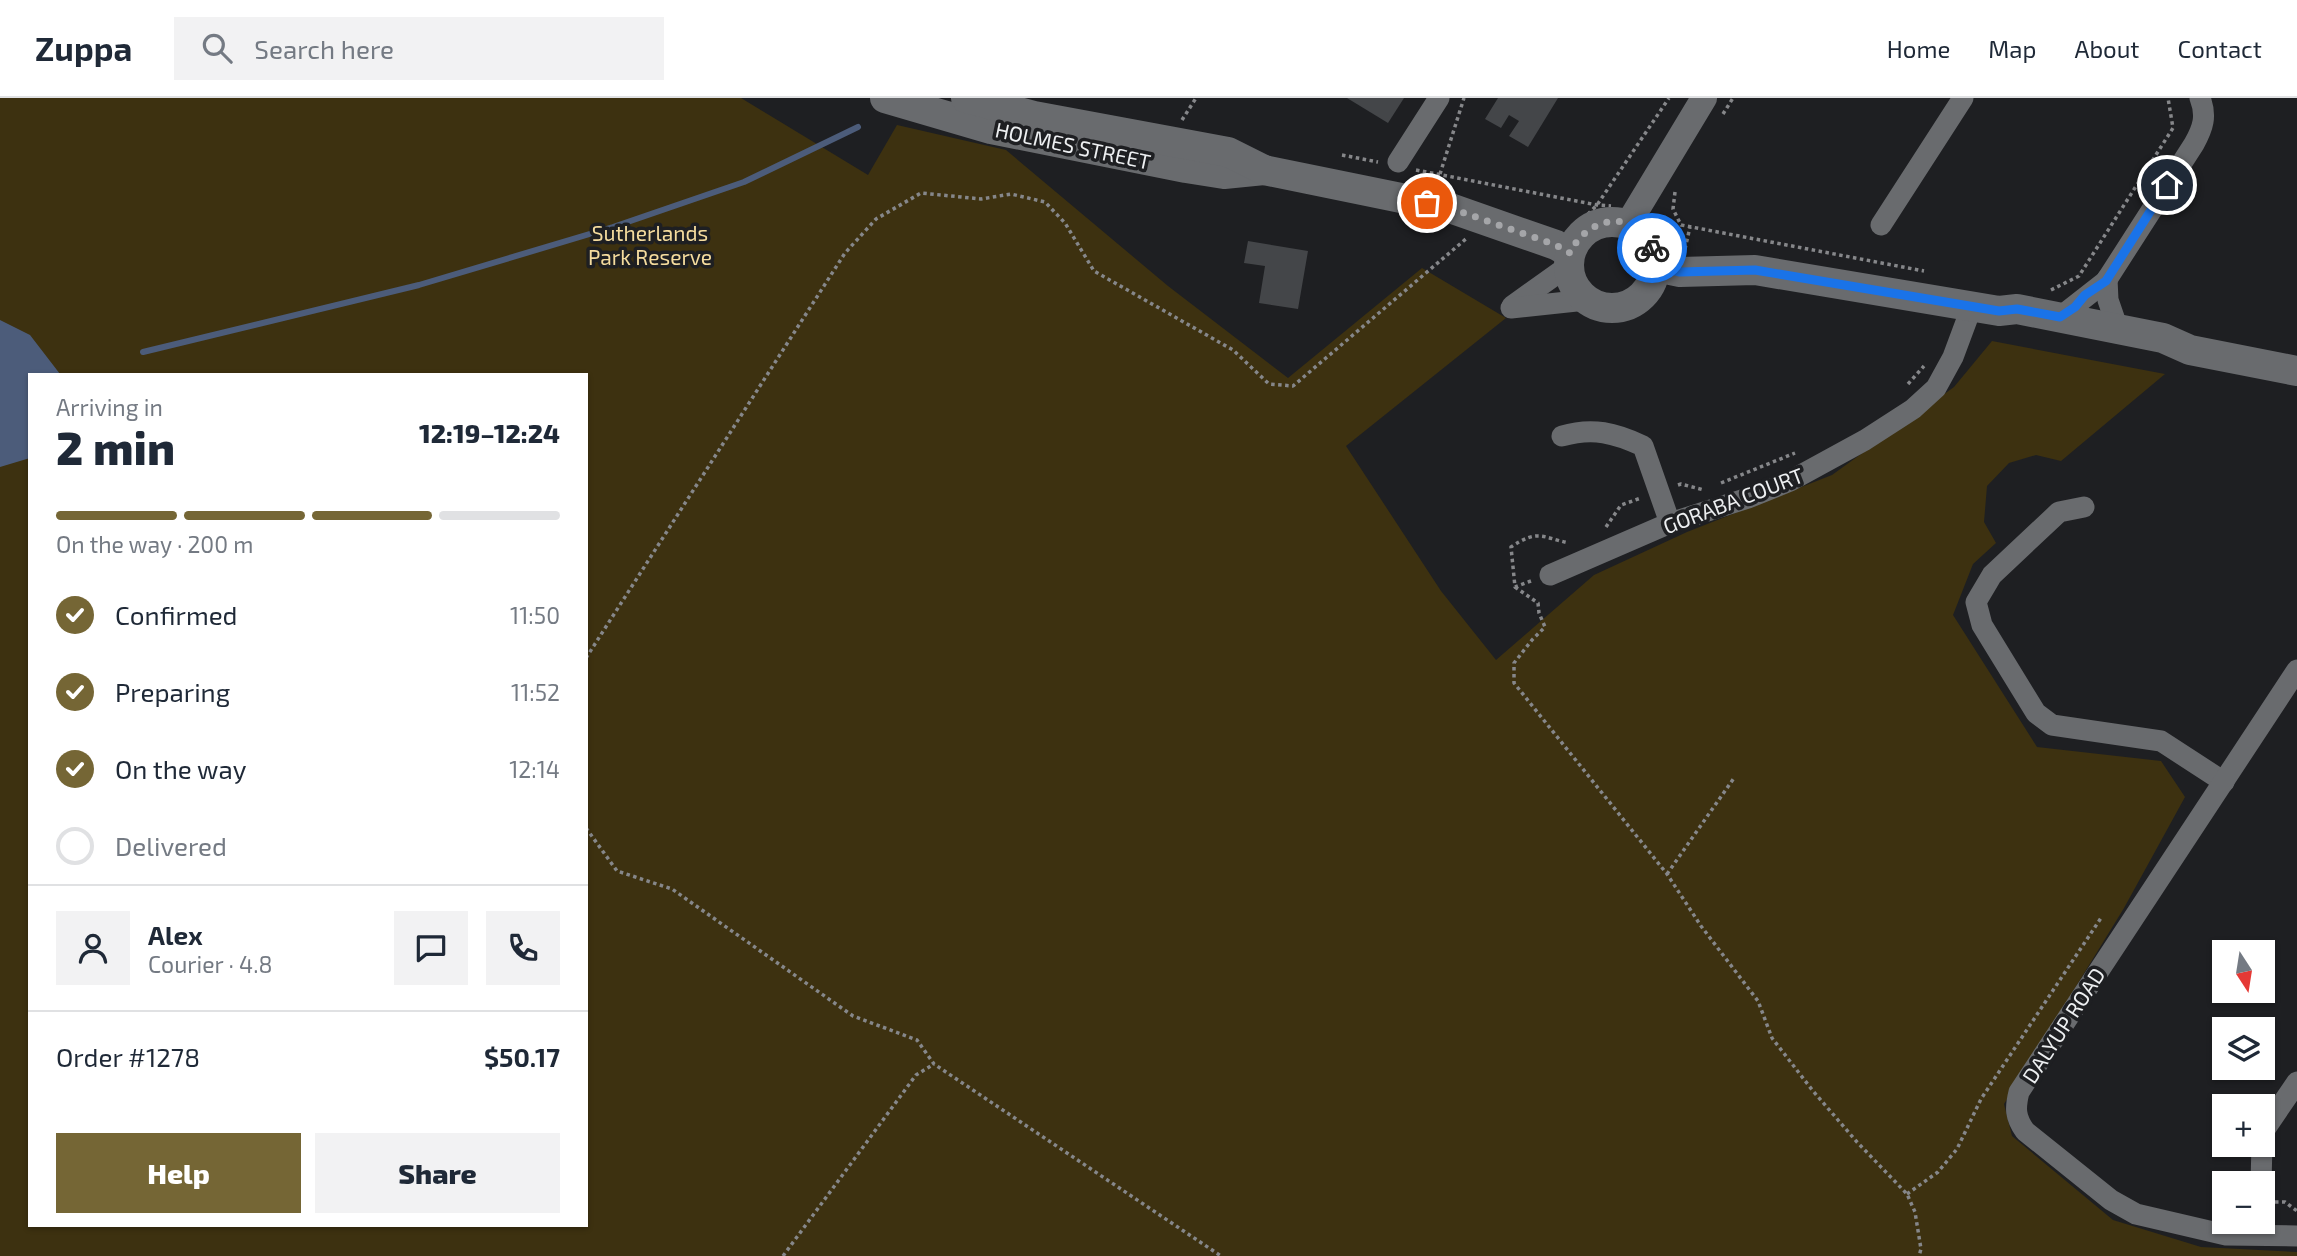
<!DOCTYPE html>
<html lang="en">
<head>
<meta charset="utf-8">
<style>
  :root { --surface:#fff; --page:#f2f2f3; --text:#1f2937; --muted:#747a83; --line:#e0e1e3; --accent:#756635 }
  body { margin:0; font-family:"Exo 2",sans-serif; background:var(--page); color:var(--text); height:100vh; display:flex; flex-direction:column; font-size:26px; white-space:nowrap }
  * { box-sizing:border-box; margin:0 }
  p { font-size:23px; color:var(--muted) }
  .icon { flex:none; width:38px; height:38px; fill:none; stroke:currentColor; stroke-width:2; stroke-linecap:round; stroke-linejoin:round }
  .map { position:relative; flex:1; overflow:hidden }
  .sheet { position:absolute; left:28px; top:275px; width:560px; height:854px; display:flex; flex-direction:column; background:var(--surface); border-radius:0px; box-shadow:0 2px 5px #0004 }
  .sheet>* { flex:none }
  .needle { width:46px; rotate:168deg }
  .tools { position:absolute; left:2212px; top:842px; display:grid; gap:14px }
  .tools a { display:grid; place-items:center; width:63px; height:63px; border-radius:0px; background:var(--surface); box-shadow:0 2px 5px #0004; font-size:35px }
  .pin { position:absolute; display:grid; place-items:center; width:60px; height:60px; color:#fff; margin:-30px; border:4px solid #fff; border-radius:50%; box-shadow:0 2px 7px #0007 }
  .courier { position:absolute; display:grid; place-items:center; width:70px; height:70px; margin:-35px; border:5px solid #1a73e8; border-radius:50%; background:#fff; color:#222; box-shadow:0 2px 9px #0007 }
  .head em { font-style:normal; font-weight:800 }
  .head div { display:flex; flex-direction:column-reverse }
  .head { display:flex; align-items:center; justify-content:space-between; height:119px; padding:0 28px }
  h1 { font-size:46px; font-weight:800; line-height:52px }
  .bar { display:grid; grid-template-columns:repeat(4,1fr); gap:10px 7px; align-content:center; height:84px; padding:0 28px }
  .bar i { height:9px; border-radius:5px; background:var(--line) }
  .bar .on { background:var(--accent) }
  .bar p { grid-column:span 4 }
  .line { display:flex; align-items:center; gap:18px; padding:0 28px; border-top:2px solid var(--line) }
  .line div { flex:1 }
  .round { display:grid; place-items:center; flex:none; width:74px; height:74px; border-radius:0px; background:var(--page) }
  ol { padding:0 28px; list-style:none }
  li { display:flex; align-items:center; gap:21px; height:77px }
  li p { margin-inline-start:auto }
  li .icon { padding:7px; border-radius:50%; background:var(--accent); color:#fff; stroke-width:4 }
  li:last-child { color:var(--muted) }
  li i { width:38px; height:38px; border:4px solid var(--line); border-radius:50% }
  .button { display:flex; gap:14px; margin-top:auto; padding:14px 28px }
  .button a { flex:1; height:80px; border-radius:0px; background:var(--accent); color:#fff; font-size:28px; font-weight:800; line-height:80px; text-align:center }
  .button a+a { background:var(--page); color:var(--text) }
  header { display:flex; align-items:center; gap:42px; box-sizing:border-box; height:98px; padding:0 35px; background:var(--surface); border-bottom:2px solid var(--line) }
  header strong { font-size:33px }
  nav { display:flex; gap:38px; margin-inline-start:auto; font-size:24px }
  .search { width:490px; height:63px; background:var(--page); display:flex; align-items:center; gap:18px; box-sizing:border-box; padding:0 24px; border-radius:0px; color:var(--muted); font-size:26px }
  .map>svg:first-child { display:block }
  .green { fill:#3d3110; fill-rule:evenodd }
  .water { fill:#4c5c7a }
  .lines { fill:none; stroke-linecap:round; stroke-linejoin:round }
  .stream { stroke:#4c5c7a; stroke-width:6 }
  .building { fill:#444649 }
  .path { stroke:#86878a; stroke-width:3.5; stroke-dasharray:3.5 3.5; stroke-linecap:butt }
  .minor { stroke:#696b6e; stroke-width:21 }
  .tertiary { stroke:#696b6e; stroke-width:26 }
  .secondary { stroke:#696b6e; stroke-width:30 }
  .done { stroke:#a5a6a9; stroke-width:7; stroke-dasharray:0 12.6 }
  .route { stroke:#1a73e8; stroke-width:9 }
  .labels { text-anchor:middle; dominant-baseline:central; stroke-width:7; stroke-linejoin:round; paint-order:stroke }
  .street-label { font-size:21px; fill:#edeff1; stroke:#1e1f22 }
  .park-label { font-size:21px; fill:#f5dc9e; stroke:#1e1f22 }
</style>
</head>
<body>
<header>
<strong>Zuppa</strong>
<div class="search"><svg class="icon" aria-label="search" viewBox="0 0 24 24"><circle cx="10" cy="10" r="6"/><path d="M15 15l6 6"/></svg>Search here</div>
<nav><a>Home</a><a>Map</a><a>About</a><a>Contact</a></nav>
</header>
<div class="map">
<svg width="2297" height="1158" viewBox="0 0 2297 1158">
  <rect width="100%" height="100%" fill="#1e1f22"/>
  <path class="green" d="M0 0H741L868 77 897 27 1006 52 1168 188 1288 280 1422 170 1506 220 1346 348 1441 493 1496 562 1594 477 1687 434 1832 377 1954 289 1992 243 2165 276 2061 363 2036 357 2009 365 1987 388 1984 424 1996 445 1973 466 1953 517 2037 649 2161 663 2185 699 2124 810 2004 1006 2012 1038 2113 1122 2201 1149 2297 1154V1158H0ZM30 276H586V1127H30Z"/>
  <path class="water" d="M0 222 30 237 60 276H30V360L0 369Z"/>
  <g class="lines">
    <path class="stream" d="M143 254 419 187 613 129 744 84 858 29"/>
  </g>
  <g class="building">
    <path d="M1347 0H1404L1388 25Z"/>
    <path d="M1498 0H1558L1528 49 1509 38 1519 23 1509 17 1501 30 1485 21Z"/>
    <path d="M1248 143 1308 153 1298 211 1259 205 1265 168 1244 165Z"/>
  </g>
  <g class="lines">
    <g class="path">
      <path d="M1723 16 1733 0"/>
      <path d="M1182 22 1196 0"/>
      <path d="M1342 57 1378 64"/>
      <path d="M1416 72 1597 107 1611 108"/>
      <path d="M1440 76 1464 0"/>
      <path d="M1675 94 1673 111 1681 127 1924 173"/>
      <path d="M1573 131 1597 107 1669 0"/>
      <path d="M1685 151 1690 129"/>
      <path d="M2051 192 2079 178 2173 30 2168 0"/>
      <path d="M1908 286 1924 268"/>
      <path d="M1721 385 1795 355"/>
      <path d="M1678 387 1681 386 1704 392"/>
      <path d="M1606 429 1621 407 1641 400"/>
      <path d="M1531 483 1515 489 1511 449C1538 431 1541 439 1569 445"/>
      <path d="M1515 489 1538 505 1539 515 1545 529 1532 542 1514 565V585L1667 776 1701 828 1758 903 1772 940 1813 993 1857 1044 1907 1096 1915 1114 1921 1151 1919 1158"/>
      <path d="M586 560 845 155 876 121 921 95 981 101 1011 96 1045 104 1065 125 1094 173 1233 252 1269 286 1293 288 1467 140"/>
      <path d="M586 730 617 773 672 791 853 918 917 942 934 966 1221 1158"/>
      <path d="M1667 776 1734 680"/>
      <path d="M1907 1096 1938 1074 1957 1051 1981 1001 2101 820"/>
      <path d="M2268 1104H2285L2297 1113"/>
      <path d="M783 1158 916 977 934 966"/>
    </g>
    <g class="minor">
      <path d="M1398 64 1439 0"/>
      <path d="M1881 127 1963 0"/>
      <path d="M2107 181 2108 202 2118 231"/>
      <path d="M1512 208 1568 168"/>
      <path d="M1511 210 1586 202"/>
      <path d="M2060 219 2106 183 2194 46C2203 30 2207 18 2200 0"/>
      <path d="M1562 338C1593 329 1615 335 1643 348L1670 425"/>
      <path d="M2084 409 2059 414 1992 477 1976 504 1982 527 2036 615 2052 627 2161 643 2224 684"/>
      <path d="M1550 477 1670 425 1748 400 1790 383 1865 342 1913 311 1936 290 1953 259 1972 208"/>
      <path d="M2297 572 2019 994C2015 1010 2015 1019 2025 1033L2111 1102 2136 1116 2226 1137 2297 1138"/>
      <path d="M2263 1043 2265 1031 2297 984"/>
      <path d="M2261 1085 2262 1046"/>
    </g>
    <path class="tertiary" d="M1628 126 1704 0"/>
    <g class="secondary">
      <path d="M885 0 991 31 1186 70 1224 76 1264 72"/>
      <path d="M966 0 1034 18 1228 54 1264 72 1450 110 1556 147 1570 155"/>
      <circle cx="1612" cy="167" r="43"/>
      <path d="M1656 169 1680 174 1755 172 1999 213 2017 211 2163 240 2190 252 2297 273"/>
    </g>
  </g>
  <g class="lines">
    <path class="done" d="M1427 105 1450 110 1556 147 1570 155C1586 119 1635 109 1652 150"/>
    <path class="route" d="M1652 150 1656 169 1680 174 1755 172 1999 213 2017 211 2060 219 2075 209 2085 197 2106 183 2167 87"/>
  </g>
  <g class="labels">
    <g class="street-label">
      <text transform="translate(1073 47) rotate(12)">HOLMES STREET</text>
      <text transform="translate(1733 402) rotate(-21)">GORABA COURT</text>
      <text transform="translate(2063 927) rotate(-57)">DALYUP ROAD</text>
    </g>
    <g class="park-label">
      <text x="650" y="134">Sutherlands<tspan x="650" dy="24">Park Reserve</tspan></text>
    </g>
  </g>
</svg>
<div class="tools">
<a><svg class="needle" viewBox="-14 -14 28 28"><path d="M0-13l5 13h-10z" fill="#e53935"/><path d="M0 13l5-13h-10z" fill="#747a83"/></svg></a>
<a><svg class="icon" aria-label="layers" viewBox="0 0 24 24"><path d="M12 4l9 5-9 5-9-5zM3 14l9 5 9-5"/></svg></a>
<a>+</a>
<a>−</a>
</div>
<div class="pin" style="left:1427px;top:105px;background:#ea580c"><svg class="icon" aria-label="bag" viewBox="0 0 24 24"><path d="M5 8h14l-1 12H6zM9 8a3 3 0 0 1 6 0"/></svg></div>
<div class="pin" style="left:2167px;top:87px;background:#1f2937"><svg class="icon" aria-label="home" viewBox="0 0 24 24"><path d="M3 11l9-7 9 7M6 9v11h12V9"/></svg></div>
<div class="courier" style="left:1652px;top:150px"><svg class="icon" aria-label="bike" viewBox="0 0 24 24"><circle cx="6" cy="16" r="4"/><circle cx="18" cy="16" r="4"/><path d="M6 16l4-8h5l3 8M10 8l3 8H6M13 5h3"/></svg></div>
<section class="sheet">
<div class="head"><div><h1>2 min</h1><p>Arriving in</p></div><em>12:19–12:24</em></div>
<div class="bar"><i class="on"></i><i class="on"></i><i class="on"></i><i></i><p>On the way · 200 m</p></div>
<ol>
<li><svg class="icon" aria-label="check" viewBox="0 0 24 24"><path d="M5 12l5 5 9-10"/></svg>Confirmed<p>11:50</p></li>
<li><svg class="icon" aria-label="check" viewBox="0 0 24 24"><path d="M5 12l5 5 9-10"/></svg>Preparing<p>11:52</p></li>
<li><svg class="icon" aria-label="check" viewBox="0 0 24 24"><path d="M5 12l5 5 9-10"/></svg>On the way<p>12:14</p></li>
<li><i></i>Delivered</li>
</ol>
<div class="line" style="height:126px"><a class="round"><svg class="icon" aria-label="person" viewBox="0 0 24 24"><circle cx="12" cy="8" r="4"/><path d="M4 21q1-7 8-7t8 7"/></svg></a><div><b>Alex</b><p>Courier · 4.8</p></div><a class="round"><svg class="icon" aria-label="chat" viewBox="0 0 24 24"><path d="M4 5h16v11H9l-5 4z"/></svg></a><a class="round"><svg class="icon" aria-label="phone" viewBox="0 0 24 24"><path d="M5 4h4l2 5-3 2q2 4 5 5l2-3 5 2v4C11 20 4 13 5 4z"/></svg></a></div>
<div class="line" style="height:91px"><div>Order #1278</div><b>$50.17</b></div>
<div class="button"><a>Help</a><a>Share</a></div>
</section>
</div>
</body>
</html>
